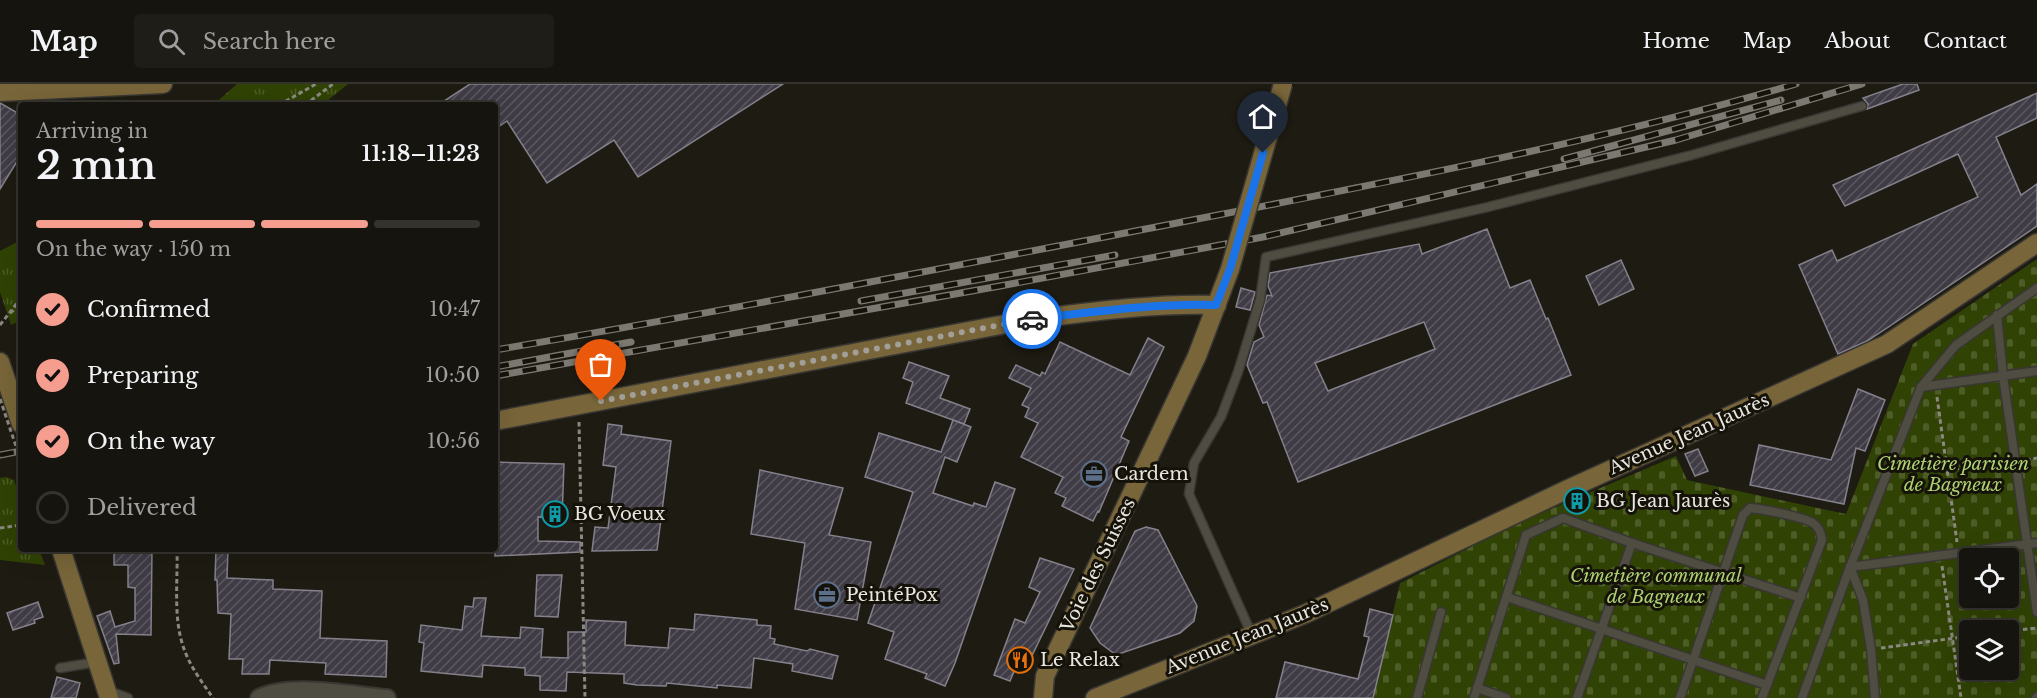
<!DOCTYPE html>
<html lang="en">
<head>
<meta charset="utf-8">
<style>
  :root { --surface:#16140e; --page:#1f1d17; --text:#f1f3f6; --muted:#9e9e9e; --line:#35332e; --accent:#f59d8f }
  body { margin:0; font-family:"Libre Baskerville",serif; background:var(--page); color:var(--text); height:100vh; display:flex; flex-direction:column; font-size:22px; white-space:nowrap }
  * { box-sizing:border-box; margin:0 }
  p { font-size:20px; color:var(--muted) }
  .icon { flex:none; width:33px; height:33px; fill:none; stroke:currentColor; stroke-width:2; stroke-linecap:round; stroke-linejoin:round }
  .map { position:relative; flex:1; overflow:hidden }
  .panel { position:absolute; left:18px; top:18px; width:480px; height:450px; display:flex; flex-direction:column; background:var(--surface); border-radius:6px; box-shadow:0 6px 24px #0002,0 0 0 2px var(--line) }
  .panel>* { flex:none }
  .buttons { position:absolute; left:1959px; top:464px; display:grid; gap:12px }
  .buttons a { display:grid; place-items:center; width:60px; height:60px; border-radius:6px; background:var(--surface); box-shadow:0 6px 24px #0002,0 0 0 2px var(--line); font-size:30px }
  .pin { position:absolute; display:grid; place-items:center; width:51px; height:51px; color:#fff; margin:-62px -26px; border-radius:50% 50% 50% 0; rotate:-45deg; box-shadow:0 0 6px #0007 }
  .pin .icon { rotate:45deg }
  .courier { position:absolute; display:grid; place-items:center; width:60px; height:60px; margin:-30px; border:4px solid #1a73e8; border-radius:50%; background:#fff; color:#222; box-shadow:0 2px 8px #0007 }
  .overview em { font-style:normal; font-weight:600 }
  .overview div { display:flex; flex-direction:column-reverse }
  .overview { display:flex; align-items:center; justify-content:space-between; height:102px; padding:0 18px }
  h1 { font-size:39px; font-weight:600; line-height:45px }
  .bar { display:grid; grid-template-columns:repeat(4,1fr); gap:9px 6px; align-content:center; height:72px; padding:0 18px }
  .bar i { height:8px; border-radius:4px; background:var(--line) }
  .bar .current { background:var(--accent) }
  .bar p { grid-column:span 4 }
  ol { padding:0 18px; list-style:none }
  li { display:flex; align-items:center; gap:18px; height:66px }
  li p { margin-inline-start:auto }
  li .icon { padding:6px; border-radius:50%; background:var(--accent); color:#111; stroke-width:4 }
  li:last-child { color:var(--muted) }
  li i { width:33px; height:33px; border:3px solid var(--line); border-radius:50% }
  header { display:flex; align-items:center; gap:36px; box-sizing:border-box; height:84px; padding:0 30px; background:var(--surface); border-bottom:2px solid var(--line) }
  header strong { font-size:28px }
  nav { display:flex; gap:33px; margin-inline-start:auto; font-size:21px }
  .search { width:420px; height:54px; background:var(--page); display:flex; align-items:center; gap:15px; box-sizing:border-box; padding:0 21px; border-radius:6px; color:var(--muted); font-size:22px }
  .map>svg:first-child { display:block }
  .cemetery { fill:url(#cemetery-stones); fill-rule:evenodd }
  .park { fill:url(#park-tufts) }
  .building { fill:url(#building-hatch); stroke:#84808c; stroke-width:1.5; fill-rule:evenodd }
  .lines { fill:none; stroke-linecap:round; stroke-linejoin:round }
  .lane-casing { stroke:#393733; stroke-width:11 }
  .street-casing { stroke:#393733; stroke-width:20 }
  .secondary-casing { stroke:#393733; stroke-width:21 }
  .path { stroke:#8a8881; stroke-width:3; stroke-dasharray:4.5 3; stroke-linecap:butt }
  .lane { stroke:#4f4c41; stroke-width:8 }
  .street { stroke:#4f4c41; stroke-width:16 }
  .secondary { stroke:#786539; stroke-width:18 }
  .rail-casing { stroke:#7c7972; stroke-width:7 }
  .rail { stroke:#151209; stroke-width:4.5; stroke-dasharray:14; stroke-linecap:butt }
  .secondary-bridge-casing { stroke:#393733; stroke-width:21; stroke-linecap:butt }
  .path-bridge { stroke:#8a8881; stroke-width:3; stroke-dasharray:4.5 3; stroke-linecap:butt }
  .secondary-bridge { stroke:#786539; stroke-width:18 }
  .done { stroke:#a19f98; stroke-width:6; stroke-dasharray:0 10.8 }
  .route { stroke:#1a73e8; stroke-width:8 }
  .labels { text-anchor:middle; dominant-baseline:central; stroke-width:6; stroke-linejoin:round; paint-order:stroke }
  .street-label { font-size:18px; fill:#e8e6e0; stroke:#151209 }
  .park-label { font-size:18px; font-style:italic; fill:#aed171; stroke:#151209 }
  .poi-label { font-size:18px; fill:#e8e6e0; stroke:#151209; text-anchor:start }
</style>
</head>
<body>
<header>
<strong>Map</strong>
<div class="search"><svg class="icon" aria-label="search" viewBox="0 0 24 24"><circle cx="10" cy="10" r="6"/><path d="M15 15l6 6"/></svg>Search here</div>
<nav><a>Home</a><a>Map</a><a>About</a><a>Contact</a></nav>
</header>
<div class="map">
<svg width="2037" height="614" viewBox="0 0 2037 614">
  <defs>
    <pattern id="cemetery-stones" width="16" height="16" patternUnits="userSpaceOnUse" patternTransform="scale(1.5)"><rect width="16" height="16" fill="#304204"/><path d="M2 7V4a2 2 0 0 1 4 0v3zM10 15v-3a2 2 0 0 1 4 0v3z" fill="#4e5d28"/></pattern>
    <pattern id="park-tufts" width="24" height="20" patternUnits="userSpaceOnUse" patternTransform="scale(1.5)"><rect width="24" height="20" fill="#304204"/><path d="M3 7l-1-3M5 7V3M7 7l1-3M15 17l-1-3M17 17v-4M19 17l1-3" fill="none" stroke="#4e5d28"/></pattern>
    <pattern id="building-hatch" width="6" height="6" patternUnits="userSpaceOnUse" patternTransform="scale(1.5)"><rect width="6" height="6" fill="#403c46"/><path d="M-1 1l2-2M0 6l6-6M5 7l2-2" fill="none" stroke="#5c5860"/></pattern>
  </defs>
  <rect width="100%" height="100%" fill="#1e1b12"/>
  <path class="cemetery" d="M2037 175V614H1373L1400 499 1520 438 1676 372 1687 396 1846 430 1913 260ZM1970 474H2008V513H1970ZM1970 546H2008V585H1970Z"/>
  <g class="park">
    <path d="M237 0H348L322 21H213Z"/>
    <path d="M21 156V236L11 241 0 208V167Z"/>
    <path d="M6 393 14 396 21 415V465H39L45 481 0 476V394Z"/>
  </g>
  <g class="building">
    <path d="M470 0H783L638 93 614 56 547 99 507 37 495 45V21H438Z"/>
    <path d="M1903 0H1917L1919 6 1867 25 1868 20 1863 14Z"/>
    <path d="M2037 9V34L1996 53 2021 111 2037 100V142L1890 242 1867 257 1838 270 1799 181 1832 166 1837 177 1978 113 1958 70 1845 122 1833 101Z"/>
    <path d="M0 19 21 31V81L16 79 0 105Z"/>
    <path d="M1487 145 1510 204 1530 196 1546 235 1548 234 1571 291 1298 398 1267 318 1263 319 1247 281 1254 258 1264 253 1259 241 1267 211 1272 212 1268 202 1270 189 1419 160 1422 170ZM1424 238 1435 265 1328 307 1315 279Z"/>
    <path d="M1621 176 1634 205 1599 221 1586 192Z"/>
    <path d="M1241 204 1255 208 1250 226 1236 223Z"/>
    <path d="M1148 254 1164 263 1121 353 1129 357 1099 428 1098 427 1093 437 1062 422 1066 414 1055 409 1063 393 1021 373 1038 339 1025 333 1029 324 1022 321 1031 304 1009 294 1016 281 1040 292 1042 288 1045 290 1060 258 1130 291Z"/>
    <path d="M909 278 949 292 940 314 970 325 964 340 906 319 913 298 903 294Z"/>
    <path d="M1858 305 1885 316 1865 367 1856 364 1844 420 1750 401 1759 361 1831 376Z"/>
    <path d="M953 336 971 343 957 378 945 373 933 409 973 422 974 419 986 423 995 398 1015 405 955 579 945 602 925 594 927 590 885 575 894 548 868 539 913 408 865 393 879 349 941 368Z"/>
    <path d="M608 340 622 342 621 350 671 357 657 466 592 467 595 443 608 444 616 383 603 381Z"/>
    <path d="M1698 365 1708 387 1695 392 1685 370Z"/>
    <path d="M495 378 564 380 562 434 538 433V457L580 458V468L495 472Z"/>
    <path d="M760 386 843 404 829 451 871 458 857 536 795 525 805 459 751 450Z"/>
    <path d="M1146 443 1158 446 1197 522 1194 537 1180 549 1116 571 1100 559 1090 544 1135 447Z"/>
    <path d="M114 465H152L151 551 116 550 119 579 114 580 97 532 110 527 115 543 135 537V504L128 503V481H114Z"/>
    <path d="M216 465H228L227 494 273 496V505L322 507 320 554 387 557 386 593 325 590 326 579 270 576 269 590H242L243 575H229L231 530 218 529 217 496H215Z"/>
    <path d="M1040 474 1074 485 1024 588 1015 585 1010 597 994 591 1015 535 1025 539 1040 508 1029 503Z"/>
    <path d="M537 491H562L558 533 535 532Z"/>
    <path d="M474 514H486L481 552 520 554 521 543 543 545 541 573 568 574V548H586V536L626 538 625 561 668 564 670 544 694 546 695 530 757 536V541L771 542 770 554 775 555 774 560 807 567 810 565 838 572 832 595 792 587 793 580 754 574 751 604 717 601V604L667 599 666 602 637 601 624 599V590L567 588 566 607 540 606V592L525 591V584L483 581 482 593 421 587 424 559 419 558 421 541 462 546 465 522 473 523Z"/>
    <path d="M38 518 43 533 34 536 35 539 13 546 7 529Z"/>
    <path d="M1370 525 1393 531 1373 614H1276L1285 578 1358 595 1369 553 1364 552Z"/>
    <path d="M57 593 80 599 76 614H51Z"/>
  </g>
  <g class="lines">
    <g class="lane-casing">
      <g id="lane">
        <path d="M1997 231 2003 292 2037 528"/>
        <path d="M1921 303 2037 287"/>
        <path d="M1507 513 1767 601"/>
        <path d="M1252 551 1189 410 1194 379 1221 333 1238 288 1260 216 1266 173 1488 123 1692 71 1862 22"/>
        <path d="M60 584 97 578"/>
        <path d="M1477 604 1506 614"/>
        <path d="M109 607 128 614"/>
        <path d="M1417 614 1441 528"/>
        <path d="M1474 614 1526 451 1563 434 1632 459 1801 514"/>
        <path d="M1577 614 1632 459"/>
        <path d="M1680 614 1743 431 1750 424C1763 425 1803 433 1813 439 1819 443 1821 449 1822 456L1762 614"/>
        <path d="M1802 614 1850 483 1921 303 1956 261 2037 204"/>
        <path d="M1875 614 1871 565 1863 516 1850 483 2037 459"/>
        <path d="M2036 614 2037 613"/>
      </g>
    </g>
    <g class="street-casing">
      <path id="street" d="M259 614C290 598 351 611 387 614"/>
    </g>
    <g class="secondary-casing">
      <g id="secondary">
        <path d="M0 8 163 0"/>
        <path d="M0 278 21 340"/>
        <path d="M495 337 1027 236C1090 228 1153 219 1217 221"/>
        <path d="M61 465 109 614"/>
        <path d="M1043 614 1045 592 1197 272 1230 185"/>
        <path d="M1095 614 1305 530 1566 406 1887 260 2037 159"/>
      </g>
    </g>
    <g class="path">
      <path d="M279 21 316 0"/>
      <path d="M305 21 333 0"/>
      <path d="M10 229 21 221"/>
      <path d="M0 241 21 214"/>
      <path d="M1937 313 1957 458"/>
      <path d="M579 338 585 614"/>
      <path d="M2026 376 2037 374"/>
      <path d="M1947 386 2005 379"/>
      <path d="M0 444 21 441"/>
      <path d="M177 465C178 496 173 532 183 562 189 581 202 598 213 614"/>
      <path d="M1942 482 1961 614"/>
      <path d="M2008 547 2037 544"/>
      <path d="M1881 564 1970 552"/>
    </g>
    <use href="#lane" class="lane"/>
    <use href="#street" class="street"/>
    <use href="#secondary" class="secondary"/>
    <g class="rail-casing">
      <g id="rail">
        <path d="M1564 75 1781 16"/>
        <path d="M861 217 1115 171"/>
        <path d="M495 266C714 229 933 186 1151 144 1367 102 1584 62 1796 0"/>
        <path d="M495 283 631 258"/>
        <path d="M495 292 1000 202 1263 153 1676 56 1862 0"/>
        <path d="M0 371 21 367"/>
      </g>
    </g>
    <use href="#rail" class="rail"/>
    <g class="secondary-bridge-casing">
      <path id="secondary-bridge" d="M1230 185 1283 0"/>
    </g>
    <path class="path-bridge" d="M0 315 21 377"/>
    <use href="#secondary-bridge" class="secondary-bridge"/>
  </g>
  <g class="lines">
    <path class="done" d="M601 317 1032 235"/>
    <path class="route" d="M1032 235C1093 228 1155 219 1216 221L1230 185 1263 69"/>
  </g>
  <defs>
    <g id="office-ring" transform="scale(1.35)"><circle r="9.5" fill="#151209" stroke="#5c6f8a" stroke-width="1.5"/><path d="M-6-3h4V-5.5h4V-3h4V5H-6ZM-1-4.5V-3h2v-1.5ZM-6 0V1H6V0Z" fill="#5c6f8a"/></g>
    <g id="building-ring" transform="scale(1.35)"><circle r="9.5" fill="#151209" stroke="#0f9aa8" stroke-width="1.5"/><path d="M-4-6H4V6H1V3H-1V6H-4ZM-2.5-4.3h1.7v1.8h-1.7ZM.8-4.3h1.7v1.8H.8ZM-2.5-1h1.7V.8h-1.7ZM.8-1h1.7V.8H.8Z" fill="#0f9aa8"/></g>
    <g id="restaurant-ring" transform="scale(1.35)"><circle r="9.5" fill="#151209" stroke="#e8710a" stroke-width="1.5"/><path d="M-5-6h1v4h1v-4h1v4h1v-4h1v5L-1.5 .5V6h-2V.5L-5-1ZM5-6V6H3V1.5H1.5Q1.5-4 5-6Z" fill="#e8710a"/></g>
  </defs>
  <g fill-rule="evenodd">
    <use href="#office-ring" x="1094" y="390"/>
    <use href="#building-ring" x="1577" y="417"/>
    <use href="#building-ring" x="555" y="430"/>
    <use href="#office-ring" x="827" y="511"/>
    <use href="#restaurant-ring" x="1020" y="576"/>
  </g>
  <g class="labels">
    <g class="street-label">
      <text transform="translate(1689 350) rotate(-24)">Avenue Jean Jaurès</text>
      <text transform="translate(1098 481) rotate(-64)">Voie des Suisses</text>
      <text transform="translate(1247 552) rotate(-22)">Avenue Jean Jaurès</text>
    </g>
    <g class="park-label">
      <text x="1953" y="380">Cimetière parisien<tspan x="1953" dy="21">de Bagneux</tspan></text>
      <text x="1656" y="492">Cimetière communal<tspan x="1656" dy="21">de Bagneux</tspan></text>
    </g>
    <g class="poi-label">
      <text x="1114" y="390">Cardem</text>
      <text x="1596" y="417">BG Jean Jaurès</text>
      <text x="574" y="430">BG Voeux</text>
      <text x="846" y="511">PeintéPox</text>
      <text x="1040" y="576">Le Relax</text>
    </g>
  </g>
</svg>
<div class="buttons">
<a><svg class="icon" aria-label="locate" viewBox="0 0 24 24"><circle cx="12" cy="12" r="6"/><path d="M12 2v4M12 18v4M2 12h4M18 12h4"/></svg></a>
<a><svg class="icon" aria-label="layers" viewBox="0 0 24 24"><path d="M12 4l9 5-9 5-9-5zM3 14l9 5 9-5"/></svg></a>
</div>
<div class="pin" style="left:601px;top:317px;background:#ea580c"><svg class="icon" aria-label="bag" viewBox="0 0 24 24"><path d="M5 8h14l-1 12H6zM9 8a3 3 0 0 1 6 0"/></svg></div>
<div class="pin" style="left:1263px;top:69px;background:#1f2937"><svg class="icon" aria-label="home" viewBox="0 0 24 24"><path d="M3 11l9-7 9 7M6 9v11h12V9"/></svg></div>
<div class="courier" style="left:1032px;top:235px"><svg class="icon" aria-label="car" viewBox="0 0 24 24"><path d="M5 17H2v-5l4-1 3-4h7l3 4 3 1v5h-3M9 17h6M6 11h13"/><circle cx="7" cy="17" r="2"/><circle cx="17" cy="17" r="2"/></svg></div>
<section class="panel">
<div class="overview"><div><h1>2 min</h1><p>Arriving in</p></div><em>11:18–11:23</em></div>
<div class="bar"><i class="current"></i><i class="current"></i><i class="current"></i><i></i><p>On the way · 150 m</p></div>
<ol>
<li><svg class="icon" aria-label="check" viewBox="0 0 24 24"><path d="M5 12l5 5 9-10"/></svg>Confirmed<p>10:47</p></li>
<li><svg class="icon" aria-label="check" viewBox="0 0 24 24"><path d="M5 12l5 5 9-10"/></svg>Preparing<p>10:50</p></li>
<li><svg class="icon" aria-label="check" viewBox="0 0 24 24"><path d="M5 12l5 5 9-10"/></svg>On the way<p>10:56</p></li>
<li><i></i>Delivered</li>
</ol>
</section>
</div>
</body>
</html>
